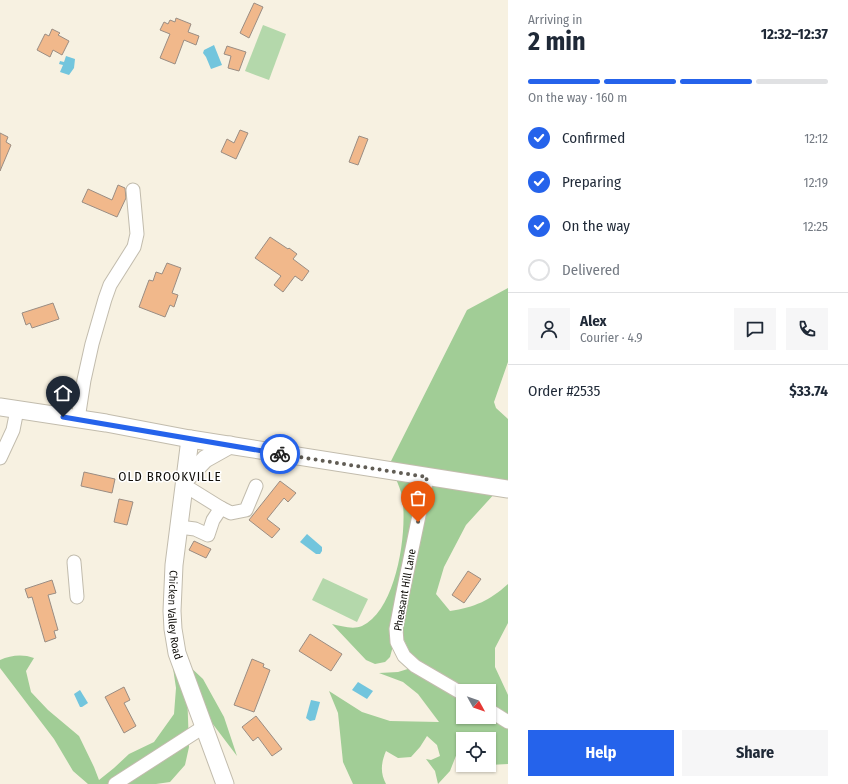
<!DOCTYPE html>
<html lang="en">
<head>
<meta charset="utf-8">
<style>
  :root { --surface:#fff; --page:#f6f6f7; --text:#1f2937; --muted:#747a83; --line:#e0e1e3; --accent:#2563eb }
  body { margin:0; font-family:"Fira Sans Condensed",sans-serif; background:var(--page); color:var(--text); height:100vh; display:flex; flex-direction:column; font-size:15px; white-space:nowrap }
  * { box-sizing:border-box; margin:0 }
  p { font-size:13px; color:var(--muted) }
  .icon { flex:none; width:22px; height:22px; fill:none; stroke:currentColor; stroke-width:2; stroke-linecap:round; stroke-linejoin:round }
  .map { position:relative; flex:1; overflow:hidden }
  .panel { display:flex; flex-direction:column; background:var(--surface); width:340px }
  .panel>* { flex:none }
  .needle { width:26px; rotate:130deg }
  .fabs { position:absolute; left:456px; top:684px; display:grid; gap:8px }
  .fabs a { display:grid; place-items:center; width:40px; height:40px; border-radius:0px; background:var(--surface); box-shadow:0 1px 3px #0004; font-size:20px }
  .pin { position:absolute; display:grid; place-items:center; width:34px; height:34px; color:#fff; margin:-41px -17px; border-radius:50% 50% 50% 0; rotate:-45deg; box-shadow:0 0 4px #0007 }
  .pin .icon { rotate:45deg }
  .courier { position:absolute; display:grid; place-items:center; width:40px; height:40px; margin:-20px; border:3px solid #2563eb; border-radius:50%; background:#fff; color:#222; box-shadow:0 1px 5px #0007 }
  .head em { font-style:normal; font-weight:700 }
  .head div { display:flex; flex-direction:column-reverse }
  .head { display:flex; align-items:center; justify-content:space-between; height:68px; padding:0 20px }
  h1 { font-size:26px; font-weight:700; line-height:30px }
  .bar { display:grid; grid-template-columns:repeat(4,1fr); gap:6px 4px; align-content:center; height:48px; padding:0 20px }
  .bar i { height:5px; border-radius:3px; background:var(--line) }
  .bar .selected { background:var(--accent) }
  .bar p { grid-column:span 4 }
  .line { display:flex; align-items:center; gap:10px; padding:0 20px; border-top:1px solid var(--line) }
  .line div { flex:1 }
  .round { display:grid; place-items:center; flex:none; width:42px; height:42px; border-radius:0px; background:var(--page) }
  ol { padding:0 20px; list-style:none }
  li { display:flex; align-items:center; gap:12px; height:44px }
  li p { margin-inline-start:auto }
  li .icon { padding:4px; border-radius:50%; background:var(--accent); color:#fff; stroke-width:4 }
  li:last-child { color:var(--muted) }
  li i { width:22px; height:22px; border:2px solid var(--line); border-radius:50% }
  .primary-button { display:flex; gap:8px; margin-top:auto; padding:8px 20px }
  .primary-button a { flex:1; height:46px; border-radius:0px; background:var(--accent); color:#fff; font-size:16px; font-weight:700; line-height:46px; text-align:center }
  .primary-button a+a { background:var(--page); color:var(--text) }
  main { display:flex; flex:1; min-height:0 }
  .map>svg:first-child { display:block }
  .green { fill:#b4d8ab }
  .forest { fill:#a1cd96; fill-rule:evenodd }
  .water { fill:#72c5dd }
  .building { fill:#f1b88b; stroke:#9a8d83 }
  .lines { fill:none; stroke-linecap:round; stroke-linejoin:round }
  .minor-casing { stroke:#c2bcad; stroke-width:15 }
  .major-casing { stroke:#c2bcad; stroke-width:19 }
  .minor { stroke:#fff; stroke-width:13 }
  .major { stroke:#fff; stroke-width:17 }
  .done { stroke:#615d55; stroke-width:4; stroke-dasharray:0 7.2 }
  .route { stroke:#2563eb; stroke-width:5 }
  .labels { text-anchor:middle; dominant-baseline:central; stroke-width:3; stroke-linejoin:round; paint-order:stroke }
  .street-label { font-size:11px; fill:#100e09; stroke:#fff }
  .quarter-label { font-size:13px; letter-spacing:1px; fill:#100e09; stroke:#fff }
</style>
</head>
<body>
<main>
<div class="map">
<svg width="508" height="784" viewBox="0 0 508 784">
  <rect width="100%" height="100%" fill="#f7f1e1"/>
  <g class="green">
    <path d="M263 25 286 34 269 80 245 71Z"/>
    <path d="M323 578 368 599 357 622 312 600Z"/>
  </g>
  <g class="forest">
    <path d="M508 288V362L494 402 496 408 508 419V489L386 471 467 310Z"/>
    <path d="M396 479 496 492 466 525 444 567 436 594 450 611C475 607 489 601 508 584V623L495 648V667L508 695V764L489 765V739H463V746L461 743 450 771 438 784 435 771 426 759 431 760 440 756 437 745 427 736 420 747 411 757 398 758 386 751C381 763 380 773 386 784H353L343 762 338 713 329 691 362 712 390 721 439 722 418 694 403 682 379 673 398 672 411 668V655L404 640 402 630 393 646 390 657 385 662 375 664 366 660 332 624C341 626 353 630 362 626 397 610 408 530 402 496 401 491 398 484 396 479ZM463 691H489V717H463Z"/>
    <path d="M170 648 203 679 224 717 237 756 187 690 189 747 185 765 170 782 156 784H88L73 771 54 739 0 668V660C11 655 23 654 34 658L26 671 31 692 48 710 79 736 94 767 99 780 114 768 129 754 154 742 174 714 176 688Z"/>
  </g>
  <g class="water">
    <path d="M214 45 222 65 211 69 206 57 203 53 204 50Z"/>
    <path d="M66 56 75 59 74 68 69 75 60 72 63 65 59 64 60 61 64 62Z"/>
    <path d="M307 534 322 547V551L320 554H316L300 542Z"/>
    <path d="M358 682 373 691 367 699 352 690Z"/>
    <path d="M80 690 88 703 82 707H80L74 694Z"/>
    <path d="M311 700 320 702 315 720 310 721 306 718Z"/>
  </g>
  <g class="building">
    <path d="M254 3 263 7 249 38 240 33Z"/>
    <path d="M176 18 191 24 188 32 199 36 196 45 184 40 175 64 160 58 170 34 160 30 164 22 168 24 170 20 175 22Z"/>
    <path d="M52 29 60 33 58 35 69 41 62 55 53 50 50 57 37 50 45 34 49 36Z"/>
    <path d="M227 46 246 52 239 71 228 68 231 56 224 54Z"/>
    <path d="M240 130 248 133 236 159 221 152 227 139 234 143Z"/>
    <path d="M0 133 8 137 6 142 11 145 0 171Z"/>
    <path d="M359 136 368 139 358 165 349 162Z"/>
    <path d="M118 185 125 188 126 198 117 217 82 202 88 189 112 200Z"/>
    <path d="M270 237 288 249 289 248 297 254 293 259 309 271 302 281 295 276 283 292 274 285 281 276 255 258Z"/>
    <path d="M167 263 181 268 172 293 178 295 174 307 170 305 165 317 139 307 149 280 153 281 156 272 162 274Z"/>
    <path d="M53 303 59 319 32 328 30 323 26 325 22 313Z"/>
    <path d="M84 472 115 479 112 493 81 486Z"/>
    <path d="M280 481 296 493 288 502 284 498 267 519 280 529 272 538 249 520Z"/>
    <path d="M119 499 133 502 127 525 114 522Z"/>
    <path d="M194 541 211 549 206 558 189 550Z"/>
    <path d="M468 571 481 579 464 603 452 595Z"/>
    <path d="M52 580 56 593 48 595 58 630 54 631 56 638 45 642 32 597 28 598 25 589Z"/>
    <path d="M310 634 342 654 331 671 299 651Z"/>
    <path d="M252 659 264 664 263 667 270 670 254 712 234 705Z"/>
    <path d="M124 687 130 700 124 703 136 726 124 733 105 697Z"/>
    <path d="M256 716 282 749 272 756 258 737 253 741 242 727Z"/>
  </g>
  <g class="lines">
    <g class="minor-casing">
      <g id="minor">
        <path d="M78 419 84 380 92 344 105 299 110 285 134 247 137 234 133 190"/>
        <path d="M0 458 13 430 17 410"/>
        <path d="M427 477 402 597 396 629 397 642 404 656 415 666 463 694"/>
        <path d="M184 485 221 508 231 513 246 510 256 486"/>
        <path d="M179 527 195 529 208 535 213 520 221 508"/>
        <path d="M74 562 77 597"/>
        <path d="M489 710 508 722"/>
        <path d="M115 784 205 726"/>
      </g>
    </g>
    <g class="major-casing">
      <g id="major">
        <path d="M0 407 106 423 190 439 508 489"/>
        <path id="s1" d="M190 439 174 565 172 611 173 629 177 653 225 784"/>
        <path d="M185 480 205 459 230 445"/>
      </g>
    </g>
    <use href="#minor" class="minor"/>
    <use href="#major" class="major"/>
  </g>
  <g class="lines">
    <path class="done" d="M280 454 427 477 418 522"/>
    <path class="route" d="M63 417 280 454"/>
  </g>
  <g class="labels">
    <g class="street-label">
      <text transform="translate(405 590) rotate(-80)">Pheasant Hill Lane</text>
      <text stroke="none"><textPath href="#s1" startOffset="177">Chicken Valley Road</textPath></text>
    </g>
    <g class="quarter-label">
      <text x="170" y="476">OLD BROOKVILLE</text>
    </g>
  </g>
</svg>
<div class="fabs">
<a><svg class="needle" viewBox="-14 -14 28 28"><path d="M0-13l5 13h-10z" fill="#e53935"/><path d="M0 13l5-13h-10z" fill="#747a83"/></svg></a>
<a><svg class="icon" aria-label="locate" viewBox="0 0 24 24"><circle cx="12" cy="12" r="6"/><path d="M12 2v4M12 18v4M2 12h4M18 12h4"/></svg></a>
</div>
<div class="pin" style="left:418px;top:522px;background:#ea580c"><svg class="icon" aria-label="bag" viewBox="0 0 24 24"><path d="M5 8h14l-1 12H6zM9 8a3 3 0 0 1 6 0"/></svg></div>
<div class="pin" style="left:63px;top:417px;background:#1f2937"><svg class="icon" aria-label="home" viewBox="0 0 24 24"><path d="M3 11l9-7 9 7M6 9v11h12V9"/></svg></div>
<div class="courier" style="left:280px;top:454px"><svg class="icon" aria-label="bike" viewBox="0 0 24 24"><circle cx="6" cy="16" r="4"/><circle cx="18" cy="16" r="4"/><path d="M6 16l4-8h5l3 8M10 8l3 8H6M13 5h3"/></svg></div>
</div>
<section class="panel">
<div class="head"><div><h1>2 min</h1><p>Arriving in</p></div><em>12:32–12:37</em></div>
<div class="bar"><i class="selected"></i><i class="selected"></i><i class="selected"></i><i></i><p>On the way · 160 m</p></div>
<ol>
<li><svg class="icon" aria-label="check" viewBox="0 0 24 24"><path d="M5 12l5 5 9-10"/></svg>Confirmed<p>12:12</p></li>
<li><svg class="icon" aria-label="check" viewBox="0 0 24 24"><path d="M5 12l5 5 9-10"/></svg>Preparing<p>12:19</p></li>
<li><svg class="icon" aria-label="check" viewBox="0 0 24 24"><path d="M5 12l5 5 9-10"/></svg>On the way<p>12:25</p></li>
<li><i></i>Delivered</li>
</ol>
<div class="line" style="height:72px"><a class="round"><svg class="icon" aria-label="person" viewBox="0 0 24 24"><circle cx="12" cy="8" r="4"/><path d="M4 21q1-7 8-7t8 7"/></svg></a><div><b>Alex</b><p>Courier · 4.9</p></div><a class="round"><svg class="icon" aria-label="chat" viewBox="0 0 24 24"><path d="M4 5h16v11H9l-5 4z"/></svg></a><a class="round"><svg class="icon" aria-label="phone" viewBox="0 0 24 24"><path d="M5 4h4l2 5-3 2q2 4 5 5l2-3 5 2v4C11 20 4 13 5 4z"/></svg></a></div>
<div class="line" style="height:52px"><div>Order #2535</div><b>$33.74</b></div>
<div class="primary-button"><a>Help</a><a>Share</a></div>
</section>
</main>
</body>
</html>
